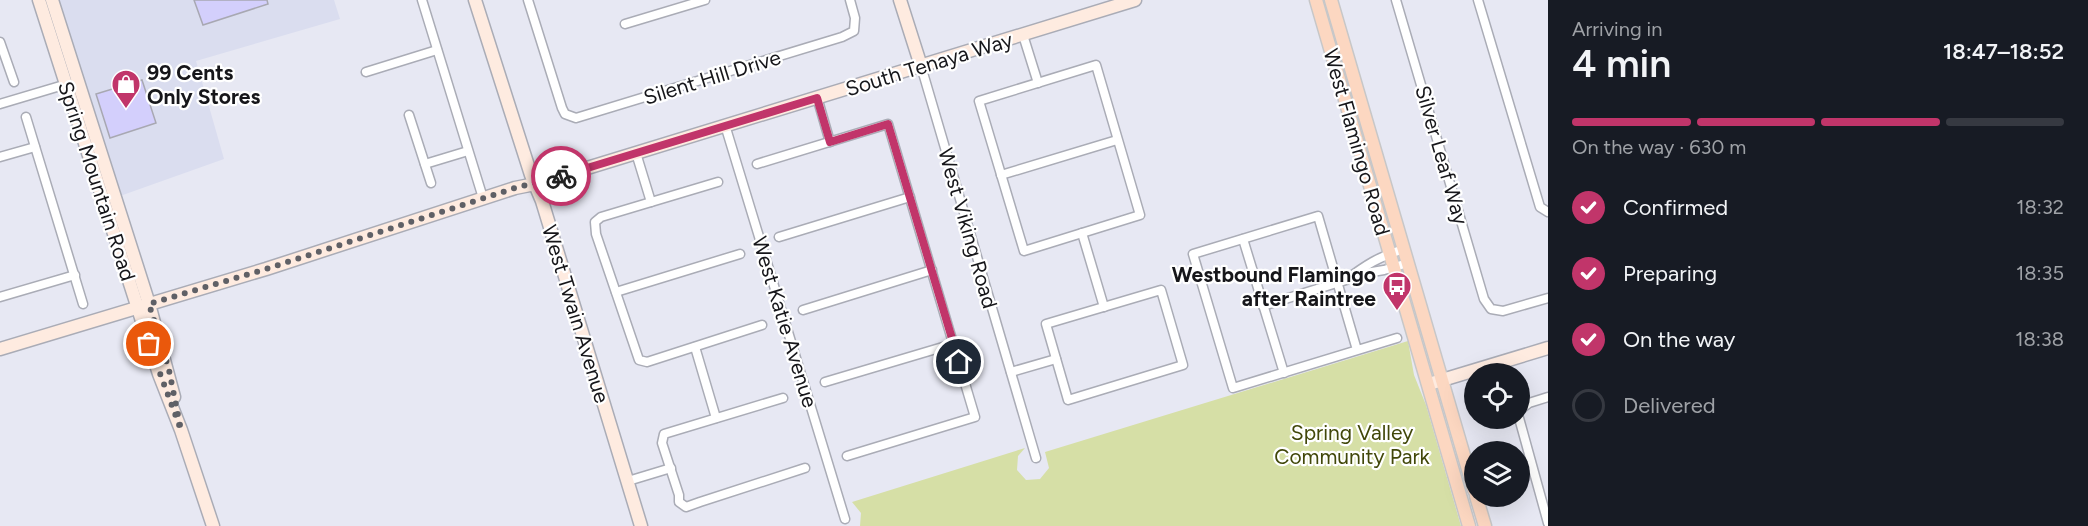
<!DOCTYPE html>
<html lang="en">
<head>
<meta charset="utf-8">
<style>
  :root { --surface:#171b24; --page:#242831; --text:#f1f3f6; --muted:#9ea1a6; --line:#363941; --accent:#c1356a }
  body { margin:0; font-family:Figtree,sans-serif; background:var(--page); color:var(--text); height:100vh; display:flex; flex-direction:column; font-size:22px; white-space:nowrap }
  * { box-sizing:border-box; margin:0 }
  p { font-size:20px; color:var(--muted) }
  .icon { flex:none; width:33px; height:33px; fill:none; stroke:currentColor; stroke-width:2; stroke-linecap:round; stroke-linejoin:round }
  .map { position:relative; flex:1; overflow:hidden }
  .panel { display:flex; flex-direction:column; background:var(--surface); width:540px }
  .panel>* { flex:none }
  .buttons { position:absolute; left:1464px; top:363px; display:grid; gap:12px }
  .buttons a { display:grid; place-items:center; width:66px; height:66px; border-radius:50%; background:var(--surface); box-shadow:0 6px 24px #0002; font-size:30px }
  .pin { position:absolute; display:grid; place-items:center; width:51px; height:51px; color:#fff; margin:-26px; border:3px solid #fff; border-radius:50%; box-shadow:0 2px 6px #0007 }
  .courier { position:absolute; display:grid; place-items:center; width:60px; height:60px; margin:-30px; border:4px solid #c1356a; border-radius:50%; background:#fff; color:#222; box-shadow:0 2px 8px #0007 }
  .overview em { font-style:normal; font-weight:600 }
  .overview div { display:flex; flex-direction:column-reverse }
  .overview { display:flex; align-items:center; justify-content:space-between; height:102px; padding:0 24px }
  h1 { font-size:39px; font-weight:600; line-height:45px }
  .bar { display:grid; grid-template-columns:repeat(4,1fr); gap:9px 6px; align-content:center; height:72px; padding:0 24px }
  .bar i { height:8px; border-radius:4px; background:var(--line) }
  .bar .on { background:var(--accent) }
  .bar p { grid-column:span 4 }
  ol { padding:0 24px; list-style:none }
  li { display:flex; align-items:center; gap:18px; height:66px }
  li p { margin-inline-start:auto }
  li .icon { padding:6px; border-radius:50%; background:var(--accent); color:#fff; stroke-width:4 }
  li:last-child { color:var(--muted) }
  li i { width:33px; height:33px; border:3px solid var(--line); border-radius:50% }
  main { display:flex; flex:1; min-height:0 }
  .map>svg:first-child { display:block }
  .built { fill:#daddef }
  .green { fill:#d6dfa6 }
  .building { fill:#d3cffc; stroke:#a8a8b2; stroke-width:1.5 }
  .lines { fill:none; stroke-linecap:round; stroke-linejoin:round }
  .street-casing { stroke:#aaacb6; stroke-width:11 }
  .secondary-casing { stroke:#aaacb6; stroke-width:15 }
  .primary-casing { stroke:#c7c7c8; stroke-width:15 }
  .street { stroke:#fff; stroke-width:8 }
  .secondary { stroke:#feebe0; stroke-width:12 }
  .primary { stroke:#fcd7c1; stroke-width:12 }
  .done { stroke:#5f6066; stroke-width:6; stroke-dasharray:0 10.8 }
  .route { stroke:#c1356a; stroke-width:8 }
  .labels { text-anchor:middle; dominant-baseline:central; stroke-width:4.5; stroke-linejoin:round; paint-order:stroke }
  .street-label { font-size:21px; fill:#16161a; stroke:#fff }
  .poi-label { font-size:21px; font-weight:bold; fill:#16161a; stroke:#fff; text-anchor:start }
  .park-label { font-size:21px; fill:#414709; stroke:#fff }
</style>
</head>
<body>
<main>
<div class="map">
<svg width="1548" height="526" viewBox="0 0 1548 526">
  <rect width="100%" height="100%" fill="#e7e8f3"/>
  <path class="built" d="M58 0H334L340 19 196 61 224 159 120 196Z"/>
  <path class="green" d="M1408 341 1414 375 1426 405 1461 526H860L861 513 852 502 1025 448 1018 456 1017 470 1026 480 1040 479 1049 468 1045 452Z"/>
  <g class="building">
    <path d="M194 0H267L268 4 203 25Z"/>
    <path d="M142 80 156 123 110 138 96 94Z"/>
  </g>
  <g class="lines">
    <g class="street-casing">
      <g id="street">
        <path d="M422 0 483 198"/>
        <path d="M528 0 562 108 565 114 576 118 842 37 854 31 855 18 850 0"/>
        <path d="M1396 0 1484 299 1491 309 1503 311 1548 298"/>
        <path d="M1478 0 1540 207 1548 212"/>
        <path d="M625 24 705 0"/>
        <path d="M1023 35 1038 83"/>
        <path d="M0 42 14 82"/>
        <path d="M1096 65 1140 215 1024 251 979 101Z"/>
        <path d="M921 66 1036 458"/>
        <path d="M366 72 437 50"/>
        <path d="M817 97 830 142"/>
        <path d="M0 104 67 84"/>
        <path d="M409 115 431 183"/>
        <path d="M26 117 83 304"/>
        <path d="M725 125 845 519"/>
        <path d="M636 153 651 202"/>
        <path d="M0 157 35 147"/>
        <path d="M425 164 468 151"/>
        <path d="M757 164 888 124 975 417 847 456"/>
        <path d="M1001 175 1117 140"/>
        <path d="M718 182 601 217 595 222 596 234 639 360 647 362 762 325"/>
        <path d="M1082 233 1104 307"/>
        <path d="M779 237 910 197"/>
        <path d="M1243 239 1284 373"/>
        <path d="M1354 275 1384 270 1408 263"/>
        <path d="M1161 290 1183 365 1068 400 1046 324Z"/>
        <path d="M616 292 740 254"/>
        <path d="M0 297 75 275"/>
        <path d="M1263 306 1346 280C1366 265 1378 257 1404 249"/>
        <path d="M803 310 932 270"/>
        <path d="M695 347 716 418"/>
        <path d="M1357 350 1318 216 1193 254 1233 388 1397 338"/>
        <path d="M1011 372 1056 359"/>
        <path d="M825 382 953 344"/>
        <path d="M783 398 664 434 662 443 679 495V502L686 507 700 502 805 468"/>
        <path d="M1520 410 1529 403 1548 397"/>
        <path d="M1519 418 1548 523"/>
        <path d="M628 481 671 468"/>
      </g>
    </g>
    <g class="secondary-casing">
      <g id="secondary">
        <path d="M39 0 159 374 181 430 213 526"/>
        <path d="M52 0 149 304 174 397"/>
        <path d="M475 0 531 175 542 201 641 526"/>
        <path d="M900 0 921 66"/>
        <path d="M0 349 266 269 515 188 535 184 1135 0"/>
        <path d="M1429 384 1548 348"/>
      </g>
    </g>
    <g class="primary-casing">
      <g id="primary">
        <path d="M1316 0 1469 526"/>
        <path d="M1331 0 1474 490"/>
        <path d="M1476 496 1485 526"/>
      </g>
    </g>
    <use href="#street" class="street"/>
    <use href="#secondary" class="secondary"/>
    <use href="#primary" class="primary"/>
  </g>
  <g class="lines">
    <path class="done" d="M149 344 181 430 169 370 149 304 266 269 515 188 561 176"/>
    <path class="route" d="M561 176 817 98 830 142 888 124 959 362"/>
  </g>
  <defs>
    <g id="shop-pin" transform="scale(1.5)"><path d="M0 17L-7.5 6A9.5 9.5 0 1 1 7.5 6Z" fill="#c1356a" stroke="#fff"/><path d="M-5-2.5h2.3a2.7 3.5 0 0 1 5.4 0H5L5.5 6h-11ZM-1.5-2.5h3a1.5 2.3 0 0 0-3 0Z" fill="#fff"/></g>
    <g id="bus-pin" transform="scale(1.5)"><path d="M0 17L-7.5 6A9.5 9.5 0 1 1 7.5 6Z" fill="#c1356a" stroke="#fff"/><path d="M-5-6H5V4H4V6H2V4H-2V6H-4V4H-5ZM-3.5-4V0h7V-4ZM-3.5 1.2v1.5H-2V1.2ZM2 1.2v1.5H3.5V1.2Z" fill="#fff"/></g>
  </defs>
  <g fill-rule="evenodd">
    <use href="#shop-pin" x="126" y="84"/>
    <use href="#bus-pin" x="1397" y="286"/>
  </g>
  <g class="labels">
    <g class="street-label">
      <text transform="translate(929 64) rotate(-17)">South Tenaya Way</text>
      <text transform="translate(712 77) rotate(-17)">Silent Hill Drive</text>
      <text transform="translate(1357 142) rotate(74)">West Flamingo Road</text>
      <text transform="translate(1442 155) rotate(74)">Silver Leaf Way</text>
      <text transform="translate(97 181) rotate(72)">Spring Mountain Road</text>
      <text transform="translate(968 228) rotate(74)">West Viking Road</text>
      <text transform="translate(576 314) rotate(73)">West Twain Avenue</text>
      <text transform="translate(785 322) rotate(73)">West Katie Avenue</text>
    </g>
    <g class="poi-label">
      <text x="147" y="72">99 Cents<tspan x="147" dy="24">Only Stores</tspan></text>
      <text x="1376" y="274" text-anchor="end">Westbound Flamingo<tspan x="1376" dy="24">after Raintree</tspan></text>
    </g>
    <g class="park-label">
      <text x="1352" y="432">Spring Valley<tspan x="1352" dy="24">Community Park</tspan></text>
    </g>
  </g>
</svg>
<div class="buttons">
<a><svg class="icon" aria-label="locate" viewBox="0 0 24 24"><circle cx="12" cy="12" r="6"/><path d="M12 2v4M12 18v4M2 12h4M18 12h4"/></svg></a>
<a><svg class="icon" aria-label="layers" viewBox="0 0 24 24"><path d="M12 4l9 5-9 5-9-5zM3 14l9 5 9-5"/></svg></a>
</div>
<div class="pin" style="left:149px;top:344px;background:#ea580c"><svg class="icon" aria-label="bag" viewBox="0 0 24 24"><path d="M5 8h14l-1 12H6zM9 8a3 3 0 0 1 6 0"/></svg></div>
<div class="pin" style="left:959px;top:362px;background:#1f2937"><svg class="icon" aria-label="home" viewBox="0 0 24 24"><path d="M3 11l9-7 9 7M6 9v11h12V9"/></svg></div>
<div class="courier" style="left:561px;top:176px"><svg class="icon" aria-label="bike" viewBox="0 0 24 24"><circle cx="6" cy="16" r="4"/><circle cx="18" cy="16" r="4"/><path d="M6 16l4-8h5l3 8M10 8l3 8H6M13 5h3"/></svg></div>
</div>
<section class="panel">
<div class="overview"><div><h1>4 min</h1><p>Arriving in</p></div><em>18:47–18:52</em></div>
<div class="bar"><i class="on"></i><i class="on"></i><i class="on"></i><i></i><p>On the way · 630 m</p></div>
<ol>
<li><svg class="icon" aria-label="check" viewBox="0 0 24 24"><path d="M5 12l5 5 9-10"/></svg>Confirmed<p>18:32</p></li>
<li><svg class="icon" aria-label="check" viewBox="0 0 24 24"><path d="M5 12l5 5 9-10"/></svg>Preparing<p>18:35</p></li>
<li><svg class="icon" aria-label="check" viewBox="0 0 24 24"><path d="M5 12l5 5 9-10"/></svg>On the way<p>18:38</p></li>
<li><i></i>Delivered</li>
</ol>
</section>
</main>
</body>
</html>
